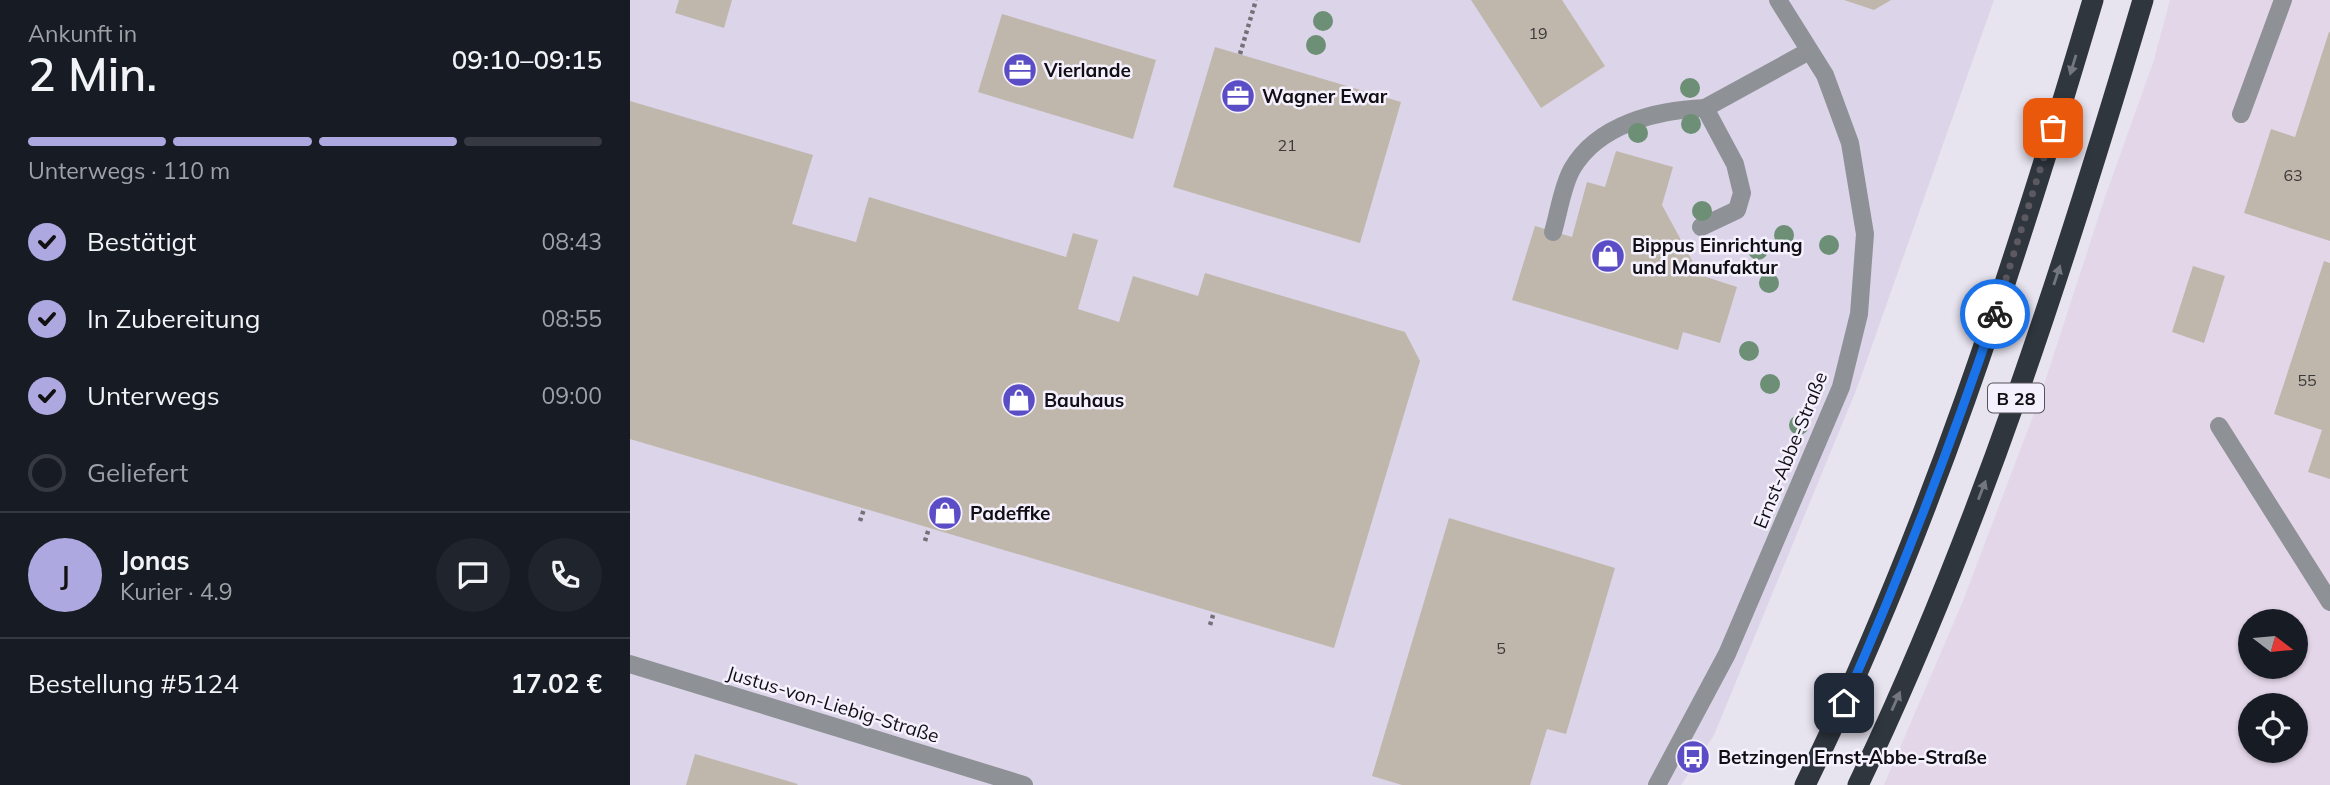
<!DOCTYPE html>
<html lang="de">
<head>
<meta charset="utf-8">
<style>
  :root { --surface:#171b24; --page:#20242c; --text:#f1f3f6; --muted:#9ea1a6; --line:#363941; --accent:#ada8e0 }
  body { margin:0; font-family:Mulish,sans-serif; background:var(--page); color:var(--text); height:100vh; display:flex; flex-direction:column; font-size:26px; white-space:nowrap }
  * { box-sizing:border-box; margin:0 }
  p { font-size:23px; color:var(--muted) }
  .icon { flex:none; width:38px; height:38px; fill:none; stroke:currentColor; stroke-width:2; stroke-linecap:round; stroke-linejoin:round }
  .map { position:relative; flex:1; overflow:hidden }
  .drawer { display:flex; flex-direction:column; background:var(--surface); width:630px }
  .drawer>* { flex:none }
  .needle { width:46px; rotate:106deg }
  .fabs { position:absolute; left:1608px; top:609px; display:grid; gap:14px }
  .fabs a { display:grid; place-items:center; width:70px; height:70px; border-radius:50%; background:var(--surface); box-shadow:0 2px 5px #0004; font-size:35px }
  .pin { position:absolute; display:grid; place-items:center; width:60px; height:60px; color:#fff; margin:-30px; border-radius:14px; box-shadow:0 4px 10px #0006 }
  .courier { position:absolute; display:grid; place-items:center; width:70px; height:70px; margin:-35px; border:5px solid #1a73e8; border-radius:50%; background:#fff; color:#222; box-shadow:0 2px 9px #0007 }
  .summary em { font-style:normal; font-weight:600 }
  .summary div { display:flex; flex-direction:column-reverse }
  .summary { display:flex; align-items:center; justify-content:space-between; height:119px; padding:0 28px }
  h1 { font-size:46px; font-weight:600; line-height:52px }
  .bar { display:grid; grid-template-columns:repeat(4,1fr); gap:10px 7px; align-content:center; height:84px; padding:0 28px }
  .bar i { height:9px; border-radius:5px; background:var(--line) }
  .bar .selected { background:var(--accent) }
  .bar p { grid-column:span 4 }
  .line { display:flex; align-items:center; gap:18px; padding:0 28px; border-top:2px solid var(--line) }
  .line div { flex:1 }
  .round { display:grid; place-items:center; flex:none; width:74px; height:74px; border-radius:37px; background:var(--page) }
  ol { padding:0 28px; list-style:none }
  li { display:flex; align-items:center; gap:21px; height:77px }
  li p { margin-inline-start:auto }
  li .icon { padding:7px; border-radius:50%; background:var(--accent); color:#111; stroke-width:4 }
  li:last-child { color:var(--muted) }
  li i { width:38px; height:38px; border:4px solid var(--line); border-radius:50% }
  main { display:flex; flex:1; min-height:0 }
  .map>svg:first-child { display:block }
  .commercial { fill:#e4d6e9; fill-rule:evenodd }
  .built { fill:#dcd5e9 }
  .building { fill:#bfb7ac }
  .lines { fill:none; stroke-linecap:round; stroke-linejoin:round }
  .path { stroke:#737078; stroke-width:4.5; stroke-dasharray:3.5 3.5; stroke-linecap:butt }
  .minor { stroke:#8e9196; stroke-width:18 }
  .highway { stroke:#2f363e; stroke-width:21 }
  .tree { fill:#6c8f75 }
  .oneway { fill:#747781 }
  .done { stroke:#5c5960; stroke-width:7; stroke-dasharray:0 12.6 }
  .route { stroke:#1a73e8; stroke-width:9 }
  .labels { text-anchor:middle; dominant-baseline:central; stroke-width:5; stroke-linejoin:round; paint-order:stroke }
  .number-label { font-size:16px; fill:#3c3939 }
  .shield { fill:#f5f0fd; stroke:#555259; stroke-width:2 }
  .shield-label { font-size:18px; font-weight:bold; fill:#110f13 }
  .poi-label { font-size:19px; font-weight:bold; fill:#110f13; stroke:#f5f0fd; text-anchor:start }
  .street-label { font-size:19px; fill:#110f13; stroke:#f5f0fd }
</style>
</head>
<body>
<main>
<section class="drawer">
<div class="summary"><div><h1>2 Min.</h1><p>Ankunft in</p></div><em>09:10–09:15</em></div>
<div class="bar"><i class="selected"></i><i class="selected"></i><i class="selected"></i><i></i><p>Unterwegs · 110 m</p></div>
<ol>
<li><svg class="icon" aria-label="check" viewBox="0 0 24 24"><path d="M5 12l5 5 9-10"/></svg>Bestätigt<p>08:43</p></li>
<li><svg class="icon" aria-label="check" viewBox="0 0 24 24"><path d="M5 12l5 5 9-10"/></svg>In Zubereitung<p>08:55</p></li>
<li><svg class="icon" aria-label="check" viewBox="0 0 24 24"><path d="M5 12l5 5 9-10"/></svg>Unterwegs<p>09:00</p></li>
<li><i></i>Geliefert</li>
</ol>
<div class="line" style="height:126px"><b class="round" style="background:var(--accent);color:#111">J</b><div><b>Jonas</b><p>Kurier · 4.9</p></div><a class="round"><svg class="icon" aria-label="chat" viewBox="0 0 24 24"><path d="M4 5h16v11H9l-5 4z"/></svg></a><a class="round"><svg class="icon" aria-label="phone" viewBox="0 0 24 24"><path d="M5 4h4l2 5-3 2q2 4 5 5l2-3 5 2v4C11 20 4 13 5 4z"/></svg></a></div>
<div class="line" style="height:91px"><div>Bestellung #5124</div><b>17.02 €</b></div>
</section>
<div class="map">
<svg width="1700" height="785" viewBox="0 0 1700 785">
  <rect width="100%" height="100%" fill="#e7e3ef"/>
  <path class="commercial" d="M1540 0H1700V785H1254L1333 601 1408 403 1475 197 1523 63ZM1620 621H1666V667H1620ZM1620 705H1666V751H1620Z"/>
  <path class="built" d="M0 0H1364L1227 388 1084 735 1051 785H0Z"/>
  <g class="building">
    <path d="M49 0H102L94 28 45 13Z"/>
    <path d="M841 0H932L975 66 911 108Z"/>
    <path d="M1214 0H1261L1244 10Z"/>
    <path d="M372 14 526 60 503 139 348 92Z"/>
    <path d="M1699 32H1700V241L1614 213 1641 129 1665 137Z"/>
    <path d="M585 47 771 102 730 243 543 187Z"/>
    <path d="M0 101 183 155 162 224 226 242 239 197 436 257 443 233 468 240 448 309 489 322 503 276 568 296 575 273 775 332 790 361 704 648 0 439Z"/>
    <path d="M986 151 1043 167 1032 205 1070 275 1107 287 1090 343 1053 332 1048 350 882 300 905 226 942 237 957 182 975 187Z"/>
    <path d="M1694 261 1700 263V479L1678 472 1692 430 1644 414Z"/>
    <path d="M1563 266 1595 276 1574 343 1542 332Z"/>
    <path d="M819 518 985 568 936 734 917 729 900 785H772L742 776Z"/>
    <path d="M65 754 168 784 167 785H56Z"/>
  </g>
  <g class="lines">
    <g class="path">
      <path d="M610 54 626 0"/>
      <path d="M230 521 234 509"/>
      <path d="M295 541 299 528"/>
      <path d="M580 625 584 612"/>
    </g>
    <g class="minor">
      <path d="M1611 114 1653 0"/>
      <path d="M1071 227 1107 210 1112 193 1105 164 1075 108 1179 51"/>
      <path d="M923 232C929 212 932 187 942 169 968 124 1027 110 1075 108"/>
      <path d="M1589 426 1700 602"/>
      <path d="M0 664 394 785"/>
      <path d="M1027 785 1097 654 1211 387 1229 314 1235 234 1220 143 1195 75 1148 0"/>
    </g>
    <g class="highway">
      <path d="M1175 785C1298 534 1384 267 1463 0"/>
      <path d="M1228 785C1348 534 1434 267 1513 0"/>
    </g>
  </g>
  <g class="tree">
    <circle cx="693" cy="21" r="10"/>
    <circle cx="686" cy="45" r="10"/>
    <circle cx="1060" cy="88" r="10"/>
    <circle cx="1061" cy="124" r="10"/>
    <circle cx="1008" cy="133" r="10"/>
    <circle cx="1072" cy="211" r="10"/>
    <circle cx="1154" cy="235" r="10"/>
    <circle cx="1199" cy="245" r="10"/>
    <circle cx="1128" cy="250" r="10"/>
    <circle cx="1139" cy="283" r="10"/>
    <circle cx="1119" cy="351" r="10"/>
    <circle cx="1140" cy="384" r="10"/>
    <circle cx="1169" cy="425" r="10"/>
  </g>
  <defs><path id="oneway-solid" d="M-6-.8H1V-3.2L6.5 0L1 3.2V.8H-6Z" transform="scale(1.75)"/></defs>
  <g class="oneway">
    <use href="#oneway-solid" transform="translate(1443 65) rotate(107)"/>
    <use href="#oneway-solid" transform="translate(1427 275) rotate(-72)"/>
    <use href="#oneway-solid" transform="translate(1352 490) rotate(-69)"/>
    <use href="#oneway-solid" transform="translate(1266 701) rotate(-66)"/>
  </g>
  <g class="lines">
    <path class="done" d="M1365 314 1423 128"/>
    <path class="route" d="M1214 703C1270 576 1321 446 1365 314"/>
  </g>
  <defs>
    <g id="office-disc" transform="scale(1.75)"><circle r="9.5" fill="#5a4dc5" stroke="#f5f0fd"/><path d="M-6-3h4V-5.5h4V-3h4V5H-6ZM-1-4.5V-3h2v-1.5ZM-6 0V1H6V0Z" fill="#fff"/></g>
    <g id="shop-disc" transform="scale(1.75)"><circle r="9.5" fill="#5a4dc5" stroke="#f5f0fd"/><path d="M-5-2.5h2.3a2.7 3.5 0 0 1 5.4 0H5L5.5 6h-11ZM-1.5-2.5h3a1.5 2.3 0 0 0-3 0Z" fill="#fff"/></g>
    <g id="bus-disc" transform="scale(1.75)"><circle r="9.5" fill="#5a4dc5" stroke="#f5f0fd"/><path d="M-5-6H5V4H4V6H2V4H-2V6H-4V4H-5ZM-3.5-4V0h7V-4ZM-3.5 1.2v1.5H-2V1.2ZM2 1.2v1.5H3.5V1.2Z" fill="#fff"/></g>
  </defs>
  <g fill-rule="evenodd">
    <use href="#office-disc" x="390" y="70"/>
    <use href="#office-disc" x="608" y="96"/>
    <use href="#shop-disc" x="978" y="256"/>
    <use href="#shop-disc" x="389" y="400"/>
    <use href="#shop-disc" x="315" y="513"/>
    <use href="#bus-disc" x="1063" y="757"/>
  </g>
  <g class="labels">
    <g class="number-label">
      <text x="908" y="33">19</text>
      <text x="657" y="145">21</text>
      <text x="1663" y="175">63</text>
      <text x="1677" y="380">55</text>
      <text x="871" y="648">5</text>
    </g>
    <rect class="shield" x="1358" y="383.5" width="56" height="29" rx="5"/>
    <g class="shield-label">
      <text x="1386" y="398">B 28</text>
    </g>
    <g class="poi-label">
      <text x="414" y="70">Vierlande</text>
      <text x="632" y="96">Wagner Ewar</text>
      <text x="1002" y="245">Bippus Einrichtung<tspan x="1002" dy="22">und Manufaktur</tspan></text>
      <text x="414" y="400">Bauhaus</text>
      <text x="340" y="513">Padeffke</text>
      <text x="1088" y="757">Betzingen Ernst-Abbe-Straße</text>
    </g>
    <g class="street-label">
      <text transform="translate(1160 450) rotate(-68)">Ernst-Abbe-Straße</text>
      <text transform="translate(203 704) rotate(17)">Justus-von-Liebig-Straße</text>
    </g>
  </g>
</svg>
<div class="fabs">
<a><svg class="needle" viewBox="-14 -14 28 28"><path d="M0-13l5 13h-10z" fill="#e53935"/><path d="M0 13l5-13h-10z" fill="#9ea1a6"/></svg></a>
<a><svg class="icon" aria-label="locate" viewBox="0 0 24 24"><circle cx="12" cy="12" r="6"/><path d="M12 2v4M12 18v4M2 12h4M18 12h4"/></svg></a>
</div>
<div class="pin" style="left:1423px;top:128px;background:#ea580c"><svg class="icon" aria-label="bag" viewBox="0 0 24 24"><path d="M5 8h14l-1 12H6zM9 8a3 3 0 0 1 6 0"/></svg></div>
<div class="pin" style="left:1214px;top:703px;background:#1f2937"><svg class="icon" aria-label="home" viewBox="0 0 24 24"><path d="M3 11l9-7 9 7M6 9v11h12V9"/></svg></div>
<div class="courier" style="left:1365px;top:314px"><svg class="icon" aria-label="bike" viewBox="0 0 24 24"><circle cx="6" cy="16" r="4"/><circle cx="18" cy="16" r="4"/><path d="M6 16l4-8h5l3 8M10 8l3 8H6M13 5h3"/></svg></div>
</div>
</main>
</body>
</html>
